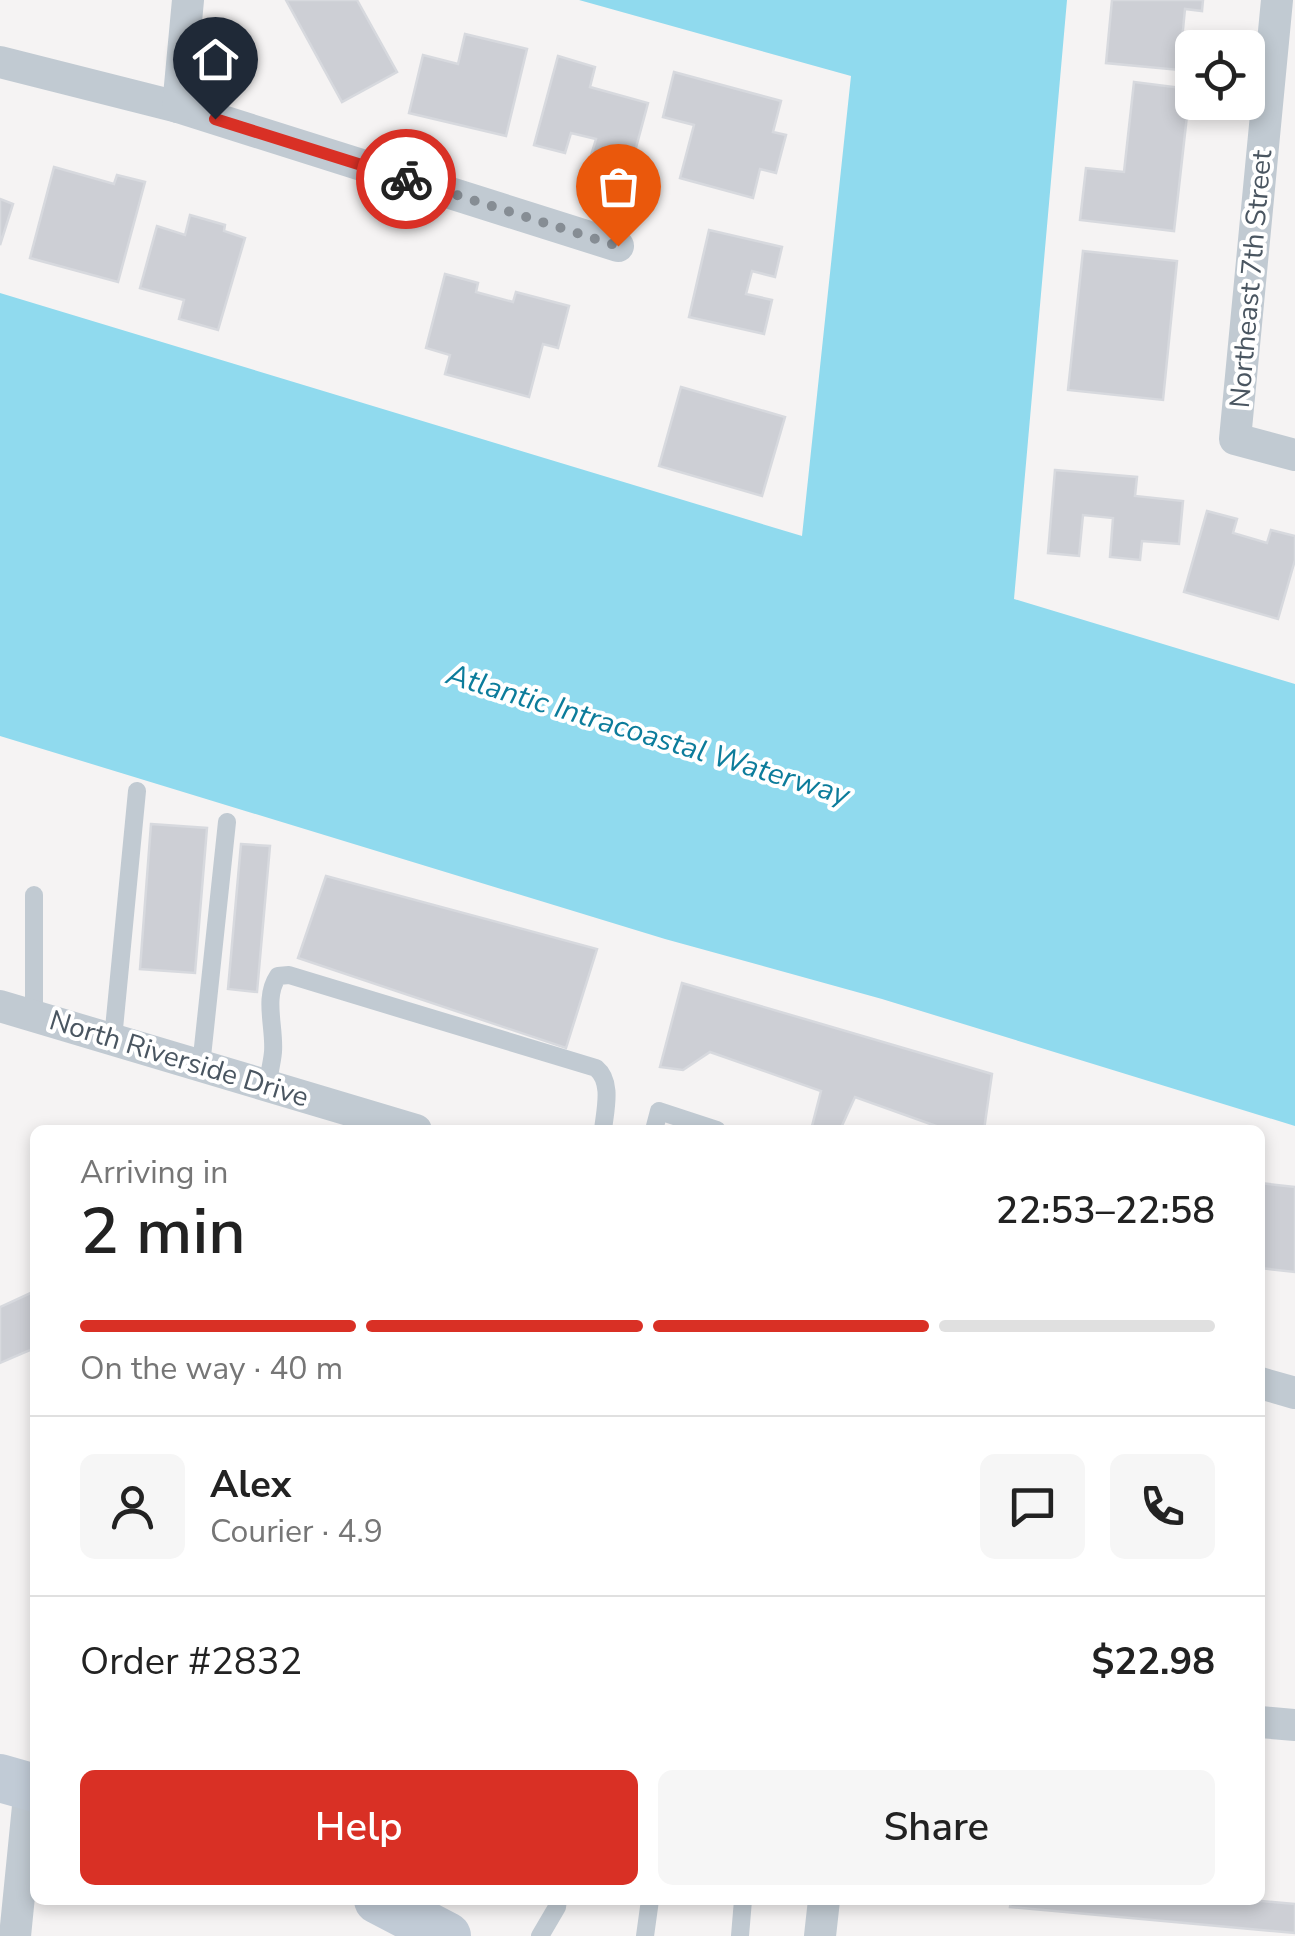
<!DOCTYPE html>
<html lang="en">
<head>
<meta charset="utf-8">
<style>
  :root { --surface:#fff; --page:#f6f6f6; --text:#222; --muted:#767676; --line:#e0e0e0; --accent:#d93025 }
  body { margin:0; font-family:"Nunito Sans",sans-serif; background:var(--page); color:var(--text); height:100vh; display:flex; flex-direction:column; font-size:38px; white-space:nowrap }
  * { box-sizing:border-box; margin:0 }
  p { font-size:32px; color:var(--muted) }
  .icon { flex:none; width:55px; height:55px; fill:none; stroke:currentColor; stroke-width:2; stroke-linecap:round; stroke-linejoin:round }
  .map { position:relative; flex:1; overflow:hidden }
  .details { position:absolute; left:30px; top:1125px; width:1235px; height:780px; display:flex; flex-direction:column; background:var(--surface); border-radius:15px; box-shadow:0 5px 15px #0003 }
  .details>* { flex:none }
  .buttons { position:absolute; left:1175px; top:30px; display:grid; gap:20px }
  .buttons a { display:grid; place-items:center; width:90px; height:90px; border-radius:15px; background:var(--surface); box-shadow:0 5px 15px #0003; font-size:50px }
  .pin { position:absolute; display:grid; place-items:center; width:85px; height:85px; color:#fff; margin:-102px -42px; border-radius:50% 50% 50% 0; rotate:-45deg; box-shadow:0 0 10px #0007 }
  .pin .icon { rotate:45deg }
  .courier { position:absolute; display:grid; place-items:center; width:100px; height:100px; margin:-50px; border:8px solid #d93025; border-radius:50%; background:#fff; color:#222; box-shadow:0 2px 12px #0007 }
  .head em { font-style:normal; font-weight:600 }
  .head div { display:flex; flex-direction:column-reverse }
  .head { display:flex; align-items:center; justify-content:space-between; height:170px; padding:0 50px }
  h1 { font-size:65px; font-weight:600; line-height:75px }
  .bar { display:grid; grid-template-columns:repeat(4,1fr); gap:15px 10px; align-content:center; height:120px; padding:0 50px }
  .bar i { height:12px; border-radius:8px; background:var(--line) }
  .bar .on { background:var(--accent) }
  .bar p { grid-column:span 4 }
  .line { display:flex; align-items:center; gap:25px; padding:0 50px; border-top:2px solid var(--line) }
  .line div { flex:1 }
  .round { display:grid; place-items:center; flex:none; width:105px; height:105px; border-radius:15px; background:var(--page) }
  .primary-button { display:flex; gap:20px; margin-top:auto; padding:20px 50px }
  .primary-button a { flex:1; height:115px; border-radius:15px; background:var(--accent); color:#fff; font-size:40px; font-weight:600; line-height:115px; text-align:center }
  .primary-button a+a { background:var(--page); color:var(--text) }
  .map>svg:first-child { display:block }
  .water { fill:#90daee }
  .building { fill:#cdcfd5; stroke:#d7d9de; stroke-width:2.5 }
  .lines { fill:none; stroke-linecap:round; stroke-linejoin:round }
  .service { stroke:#c1cad2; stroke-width:18 }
  .minor { stroke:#c1cad2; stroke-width:32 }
  .secondary { stroke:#c1cbd6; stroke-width:48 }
  .done { stroke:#868d94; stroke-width:10; stroke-dasharray:0 18 }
  .route { stroke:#d93025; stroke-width:12 }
  .labels { text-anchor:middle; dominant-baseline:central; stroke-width:8; stroke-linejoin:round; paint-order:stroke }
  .street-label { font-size:28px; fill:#4a5661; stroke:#fff }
  .water-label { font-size:30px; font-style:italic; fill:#0c7c9b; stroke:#fff }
</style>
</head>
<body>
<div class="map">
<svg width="1295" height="1936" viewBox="0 0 1295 1936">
  <rect width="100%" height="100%" fill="#f5f3f3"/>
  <path class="water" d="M579 0H1067L1014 599 1295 684V1126L882 999 665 939 0 736V293L802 536 851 76Z"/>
  <g class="building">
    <path d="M286 0H357L397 72 342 102Z"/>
    <path d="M1112 0H1203L1202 11 1185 9 1179 70 1106 63Z"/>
    <path d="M465 34 527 49 506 136 409 113 423 55 458 64Z"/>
    <path d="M558 56 595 67 590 87 648 103 630 170 590 159 596 139 571 133 565 153 534 145Z"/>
    <path d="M674 72 781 101 773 132 786 135 776 173 760 169 753 198 680 178 694 125 663 117Z"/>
    <path d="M1134 82 1190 89 1174 231 1080 220 1086 168 1124 172Z"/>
    <path d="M54 167 114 184 117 175 145 182 118 282 30 258Z"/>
    <path d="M0 199 13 204 0 245Z"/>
    <path d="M190 215 225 225 224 231 245 238 218 330 179 319 184 300 140 288 157 226 185 235Z"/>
    <path d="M709 230 782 247 775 277 752 271 746 294 772 300 764 334 689 317Z"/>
    <path d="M1083 251 1177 261 1163 400 1068 390Z"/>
    <path d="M445 274 478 283 476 292 513 302 516 292 569 306 558 348 543 344 529 397 445 374 450 355 426 348Z"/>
    <path d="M681 387 785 417 762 496 659 466Z"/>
    <path d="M1055 470 1137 477 1135 496 1183 501 1179 544 1142 541 1140 560 1110 557 1113 518 1083 515 1079 556 1048 553Z"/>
    <path d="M1207 511 1237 519 1233 533 1267 543 1271 530 1295 536V560L1278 619 1184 592Z"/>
    <path d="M151 824 207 828 195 973 140 969Z"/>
    <path d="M241 844 270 846 257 992 228 989Z"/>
    <path d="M326 876 597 949 566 1048 298 958Z"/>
    <path d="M682 983 992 1074 984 1130H936V1126L855 1097 840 1130H811L821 1091 710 1052 683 1070 660 1067Z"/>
    <path d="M1260 1183 1295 1187V1272L1260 1268Z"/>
    <path d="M35 1291V1348L0 1363V1307Z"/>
    <path d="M1011 1900H1251L1295 1904V1933L1010 1907Z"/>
  </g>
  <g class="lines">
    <g class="service">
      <path d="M34 1016V895"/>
      <path d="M113 1039 137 791"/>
      <path d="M201 1066 227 822"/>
      <path d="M267 1086C269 1074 272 1063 273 1052 275 1027 263 998 278 976L289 975 596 1068C613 1082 605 1110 603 1130"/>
      <path d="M654 1130 659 1111 717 1130"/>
      <path d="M540 1936 557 1907 558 1900"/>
      <path d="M645 1936 650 1900"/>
      <path d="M740 1936 743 1900"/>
    </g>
    <g class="minor">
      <path d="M1277 0 1235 439 1295 455"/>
      <path d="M0 62 178 107 618 246"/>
      <path d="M178 107 188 0"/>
      <path d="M0 1006 416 1130"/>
      <path d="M1260 1383 1295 1393"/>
      <path d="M1260 1722 1295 1725"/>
      <path d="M15 1936 30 1786"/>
      <path d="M820 1936 824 1900"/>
    </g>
    <g class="secondary">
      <path d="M0 1778 35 1788"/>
      <path d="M378 1900 447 1936"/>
    </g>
  </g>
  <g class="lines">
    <path class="done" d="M406 179 618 246"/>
    <path class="route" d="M215 119 406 179"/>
  </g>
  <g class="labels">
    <g class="street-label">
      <text transform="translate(1251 279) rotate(-85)">Northeast 7th Street</text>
      <text transform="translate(179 1059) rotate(17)">North Riverside Drive</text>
    </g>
    <g class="water-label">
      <text transform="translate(648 735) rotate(17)">Atlantic Intracoastal Waterway</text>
    </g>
  </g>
</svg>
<div class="buttons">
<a><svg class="icon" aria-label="locate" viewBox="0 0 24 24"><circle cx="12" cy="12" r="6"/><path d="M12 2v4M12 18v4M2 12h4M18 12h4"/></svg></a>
</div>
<div class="pin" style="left:618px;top:246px;background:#ea580c"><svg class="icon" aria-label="bag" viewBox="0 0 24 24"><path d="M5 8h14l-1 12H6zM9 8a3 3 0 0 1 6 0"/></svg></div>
<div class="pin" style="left:215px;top:119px;background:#1f2937"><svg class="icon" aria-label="home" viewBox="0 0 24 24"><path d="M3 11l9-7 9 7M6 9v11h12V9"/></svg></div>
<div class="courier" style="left:406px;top:179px"><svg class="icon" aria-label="bike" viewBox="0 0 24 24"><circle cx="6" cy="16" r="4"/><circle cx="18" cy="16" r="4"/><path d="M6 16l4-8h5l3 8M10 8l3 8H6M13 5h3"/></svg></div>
<section class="details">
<div class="head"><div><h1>2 min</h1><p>Arriving in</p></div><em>22:53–22:58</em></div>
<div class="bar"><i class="on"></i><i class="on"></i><i class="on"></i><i></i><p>On the way · 40 m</p></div>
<div class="line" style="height:180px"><a class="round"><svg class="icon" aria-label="person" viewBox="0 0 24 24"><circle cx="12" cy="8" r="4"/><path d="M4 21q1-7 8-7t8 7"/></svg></a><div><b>Alex</b><p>Courier · 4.9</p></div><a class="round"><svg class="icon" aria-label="chat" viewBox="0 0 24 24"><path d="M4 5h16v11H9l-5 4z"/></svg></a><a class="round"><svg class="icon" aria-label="phone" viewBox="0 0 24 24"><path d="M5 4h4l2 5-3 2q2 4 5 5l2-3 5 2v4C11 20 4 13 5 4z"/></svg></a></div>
<div class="line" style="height:130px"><div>Order #2832</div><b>$22.98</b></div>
<div class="primary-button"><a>Help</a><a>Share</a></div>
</section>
</div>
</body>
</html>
